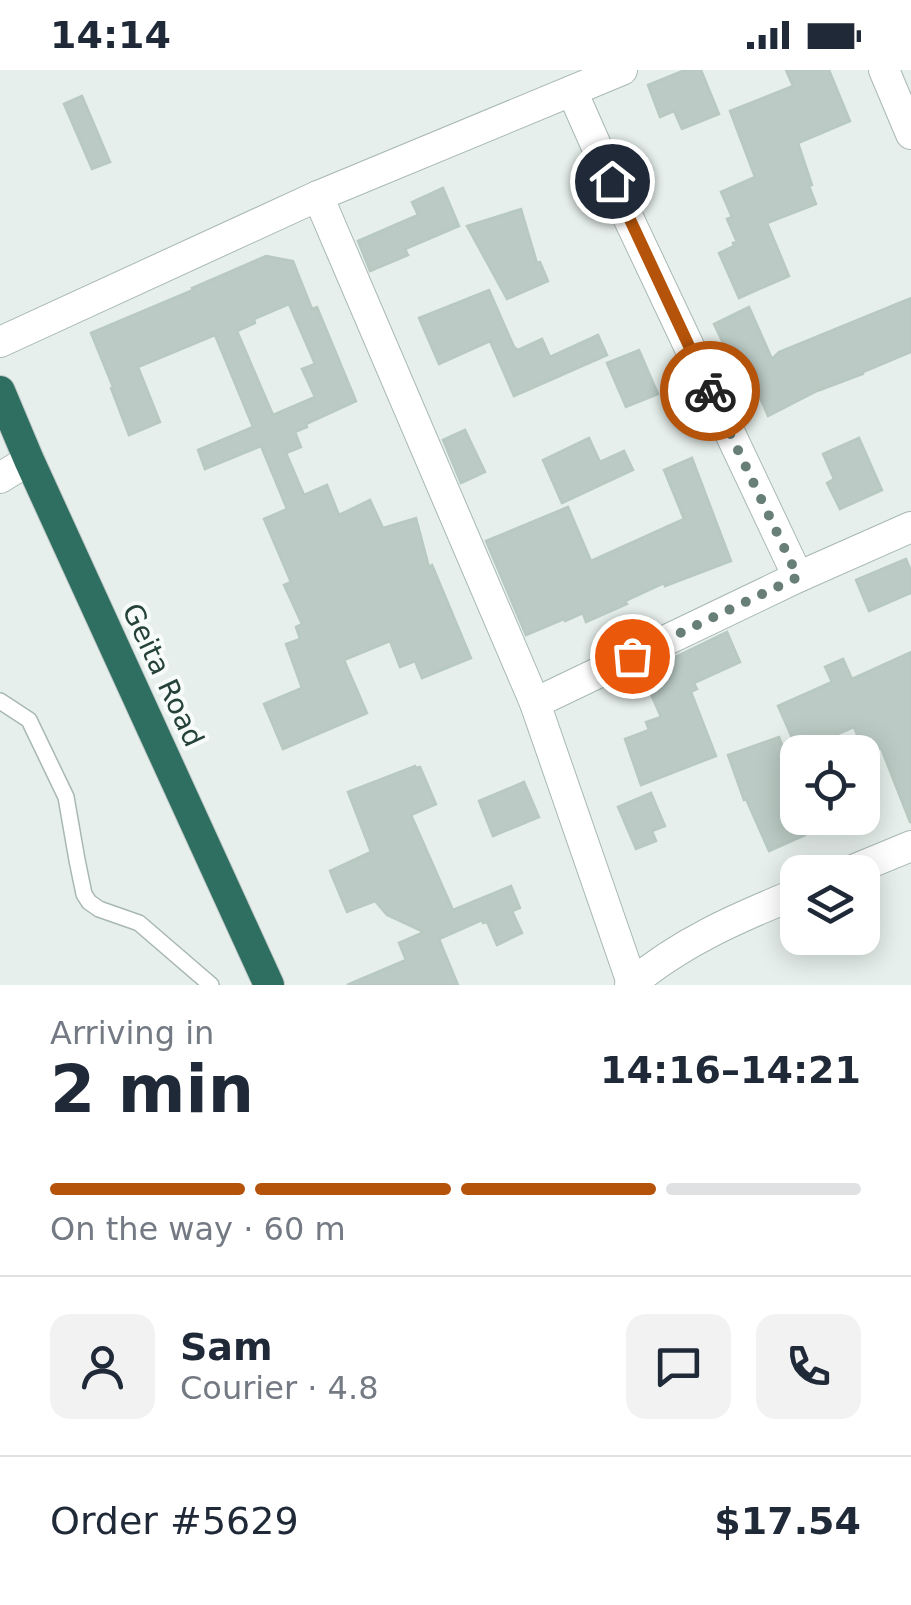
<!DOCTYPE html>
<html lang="en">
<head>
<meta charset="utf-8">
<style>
  :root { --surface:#fff; --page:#f2f2f3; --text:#1f2937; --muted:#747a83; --line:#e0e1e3; --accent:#b45309 }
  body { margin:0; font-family:"DejaVu Sans",sans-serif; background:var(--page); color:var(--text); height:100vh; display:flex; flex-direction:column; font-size:38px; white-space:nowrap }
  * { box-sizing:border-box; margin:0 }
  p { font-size:32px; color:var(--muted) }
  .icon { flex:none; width:55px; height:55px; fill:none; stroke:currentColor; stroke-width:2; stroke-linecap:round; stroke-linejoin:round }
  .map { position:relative; height:915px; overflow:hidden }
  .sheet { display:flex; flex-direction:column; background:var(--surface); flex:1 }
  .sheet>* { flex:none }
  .buttons { position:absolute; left:780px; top:665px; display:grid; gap:20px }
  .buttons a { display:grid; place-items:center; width:100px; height:100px; border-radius:20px; background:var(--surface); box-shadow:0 5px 25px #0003; font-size:50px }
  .pin { position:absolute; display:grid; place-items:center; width:85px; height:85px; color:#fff; margin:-42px; border:5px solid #fff; border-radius:50%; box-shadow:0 2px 10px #0007 }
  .courier { position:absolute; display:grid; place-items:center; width:100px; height:100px; margin:-50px; border:8px solid #b45309; border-radius:50%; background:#fff; color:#222; box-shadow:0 2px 12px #0007 }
  .overview em { font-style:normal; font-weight:600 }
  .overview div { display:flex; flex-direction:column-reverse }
  .overview { display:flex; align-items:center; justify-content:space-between; height:170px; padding:0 50px }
  h1 { font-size:65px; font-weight:600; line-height:75px }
  .bar { display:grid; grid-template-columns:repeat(4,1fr); gap:15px 10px; align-content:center; height:120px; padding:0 50px }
  .bar i { height:12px; border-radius:8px; background:var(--line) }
  .bar .active { background:var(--accent) }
  .bar p { grid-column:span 4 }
  .line { display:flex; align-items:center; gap:25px; padding:0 50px; border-top:2px solid var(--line) }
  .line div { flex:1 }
  .round { display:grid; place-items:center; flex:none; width:105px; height:105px; border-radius:20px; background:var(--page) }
  .status { display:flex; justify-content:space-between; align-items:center; height:70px; padding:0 50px; background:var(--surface); direction:ltr }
  .status svg { height:28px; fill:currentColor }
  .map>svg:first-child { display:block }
  .building { fill:#bbcac4; stroke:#b8c9c2; stroke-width:2.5; fill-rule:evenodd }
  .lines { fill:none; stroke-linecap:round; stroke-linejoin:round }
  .lane-casing { stroke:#a8b8b2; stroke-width:18 }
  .street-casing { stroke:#a8b8b2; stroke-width:32 }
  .highway-casing { stroke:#c2cac8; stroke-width:32 }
  .lane { stroke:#fff; stroke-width:15 }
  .street { stroke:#fff; stroke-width:30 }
  .highway { stroke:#2f6f62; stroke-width:30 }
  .done { stroke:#687f78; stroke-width:10; stroke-dasharray:0 18 }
  .route { stroke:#b45309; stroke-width:12 }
  .labels { text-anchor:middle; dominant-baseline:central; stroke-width:8; stroke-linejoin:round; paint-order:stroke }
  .street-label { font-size:28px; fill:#24423a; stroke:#f7fbf9 }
</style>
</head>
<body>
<div class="status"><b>14:14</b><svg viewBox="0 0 49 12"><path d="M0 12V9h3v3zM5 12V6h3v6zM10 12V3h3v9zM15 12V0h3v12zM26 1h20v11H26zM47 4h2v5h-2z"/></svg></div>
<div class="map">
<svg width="911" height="915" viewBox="0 0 911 915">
  <rect width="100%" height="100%" fill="#e6efeb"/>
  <g class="building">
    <path d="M685 0H701L719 44 682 59 674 41 660 47 648 15Z"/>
    <path d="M786 0H829L850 51 798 73 812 115 809 116 816 134 767 153 789 206 739 228 719 183 734 176 733 173 737 172 727 149 732 147 721 122 755 107 730 41 793 16Z"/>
    <path d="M82 26 110 92 92 99 64 34Z"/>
    <path d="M443 118 459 156 405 179 408 185 370 201 358 171 418 145 412 132Z"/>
    <path d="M521 139 537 193 540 192 548 211 507 229 467 156Z"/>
    <path d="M266 186 293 191 312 239 317 237 356 331 306 354 307 357 295 362 301 377 286 383 304 425 327 415 339 445 370 430 383 458 416 448 429 497 432 495 471 588 422 608 415 591 400 597 390 571 344 590 367 643 283 679 264 634 302 618 286 574 300 569 296 557 302 554 284 515 291 512 264 449 287 439 261 376 205 399 198 380 253 357 215 265 138 297 160 352 129 365 111 318 113 317 91 263 193 220 192 218ZM289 234 315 294 302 299 315 327 273 345 237 261 255 253 254 249Z"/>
    <path d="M489 220 514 277 518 280 542 269 550 287 598 265 607 285 514 326 490 271 439 294 419 248Z"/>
    <path d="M911 228V282L863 302V304L817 321 768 346 743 288 732 292 714 254 749 237 772 289 779 282Z"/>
    <path d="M639 280 658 324 626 337 607 293Z"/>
    <path d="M465 360 485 402 461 413 443 370Z"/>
    <path d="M589 368 600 392 624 381 633 400 562 433 543 390Z"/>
    <path d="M859 368 882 420 840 439 827 413 834 409 823 384Z"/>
    <path d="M692 388 731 491 665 516 664 513 625 531 627 534 586 552 583 543 565 551 564 549 526 565 486 471 568 437 591 491 684 449 664 400Z"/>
    <path d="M906 489 911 501V523L869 541 856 510Z"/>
    <path d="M727 562 740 592 694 613 697 619 691 622 716 686 641 715 625 669 649 660 646 652 661 647 644 608 655 604 653 598Z"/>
    <path d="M911 582V752H910L881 678 865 685 854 657 798 681 778 636 832 612 825 597 843 589 852 609Z"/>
    <path d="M779 667 794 707 782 711 805 765 769 781 746 729 744 730 728 685Z"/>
    <path d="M415 696 416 698 420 697 436 734 411 745 453 840 511 816 520 838 512 841 522 863 497 875 487 852 483 853 482 850 439 869 458 915H347L406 890 399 873 424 862 387 845 375 831 347 842 330 801 371 782 348 722Z"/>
    <path d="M524 712 539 747 493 766 479 731Z"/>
    <path d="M651 723 665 756 652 761 656 771 636 779 618 737Z"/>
  </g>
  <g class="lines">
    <g class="lane-casing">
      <path id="lane" d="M0 631 29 650 66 727 77 790 84 824 89 832 99 839 139 853 211 915"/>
    </g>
    <g class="street-casing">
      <g id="street">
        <path d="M884 0 911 64"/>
        <path d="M572 21 625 141 798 507"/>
        <path d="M318 126 535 633 632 913"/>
        <path d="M0 272 318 126 622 0"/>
        <path d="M0 408 29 390"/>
        <path d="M535 633 798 507 911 457"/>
        <path d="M848 802 911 776"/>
        <path d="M630 915C681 872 737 848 798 823"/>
      </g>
    </g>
    <g class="highway-casing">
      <path id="highway" d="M0 321 29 390 269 915"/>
    </g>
    <use href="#lane" class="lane"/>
    <use href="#street" class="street"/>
    <use href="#highway" class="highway"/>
  </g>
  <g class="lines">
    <path class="done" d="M632 586 798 507 710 321"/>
    <path class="route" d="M612 111 710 321"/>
  </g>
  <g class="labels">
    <g class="street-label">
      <text transform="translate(163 605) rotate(65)">Geita Road</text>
    </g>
  </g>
</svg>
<div class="buttons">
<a><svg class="icon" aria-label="locate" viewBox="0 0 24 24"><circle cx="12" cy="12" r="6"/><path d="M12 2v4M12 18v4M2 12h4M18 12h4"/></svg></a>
<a><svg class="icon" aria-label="layers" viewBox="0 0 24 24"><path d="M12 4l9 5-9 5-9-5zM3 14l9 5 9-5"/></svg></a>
</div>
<div class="pin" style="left:632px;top:586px;background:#ea580c"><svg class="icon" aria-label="bag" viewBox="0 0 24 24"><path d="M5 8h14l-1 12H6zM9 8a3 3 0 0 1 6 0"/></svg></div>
<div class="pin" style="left:612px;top:111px;background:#1f2937"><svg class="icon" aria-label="home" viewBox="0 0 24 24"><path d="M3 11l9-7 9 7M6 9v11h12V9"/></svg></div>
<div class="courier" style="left:710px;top:321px"><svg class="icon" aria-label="bike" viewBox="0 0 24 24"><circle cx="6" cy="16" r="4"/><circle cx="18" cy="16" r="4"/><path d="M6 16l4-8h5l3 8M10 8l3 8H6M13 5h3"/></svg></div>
</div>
<section class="sheet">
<div class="overview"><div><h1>2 min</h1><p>Arriving in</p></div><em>14:16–14:21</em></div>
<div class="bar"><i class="active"></i><i class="active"></i><i class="active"></i><i></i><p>On the way · 60 m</p></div>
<div class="line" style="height:180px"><a class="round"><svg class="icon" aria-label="person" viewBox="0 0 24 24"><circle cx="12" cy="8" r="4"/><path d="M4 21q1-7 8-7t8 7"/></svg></a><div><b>Sam</b><p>Courier · 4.8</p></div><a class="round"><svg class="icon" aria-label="chat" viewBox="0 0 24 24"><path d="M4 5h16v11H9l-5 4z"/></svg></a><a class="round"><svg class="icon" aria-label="phone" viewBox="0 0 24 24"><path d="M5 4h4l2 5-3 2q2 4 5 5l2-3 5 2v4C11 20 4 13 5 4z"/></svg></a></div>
<div class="line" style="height:130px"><div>Order #5629</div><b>$17.54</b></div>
</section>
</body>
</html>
